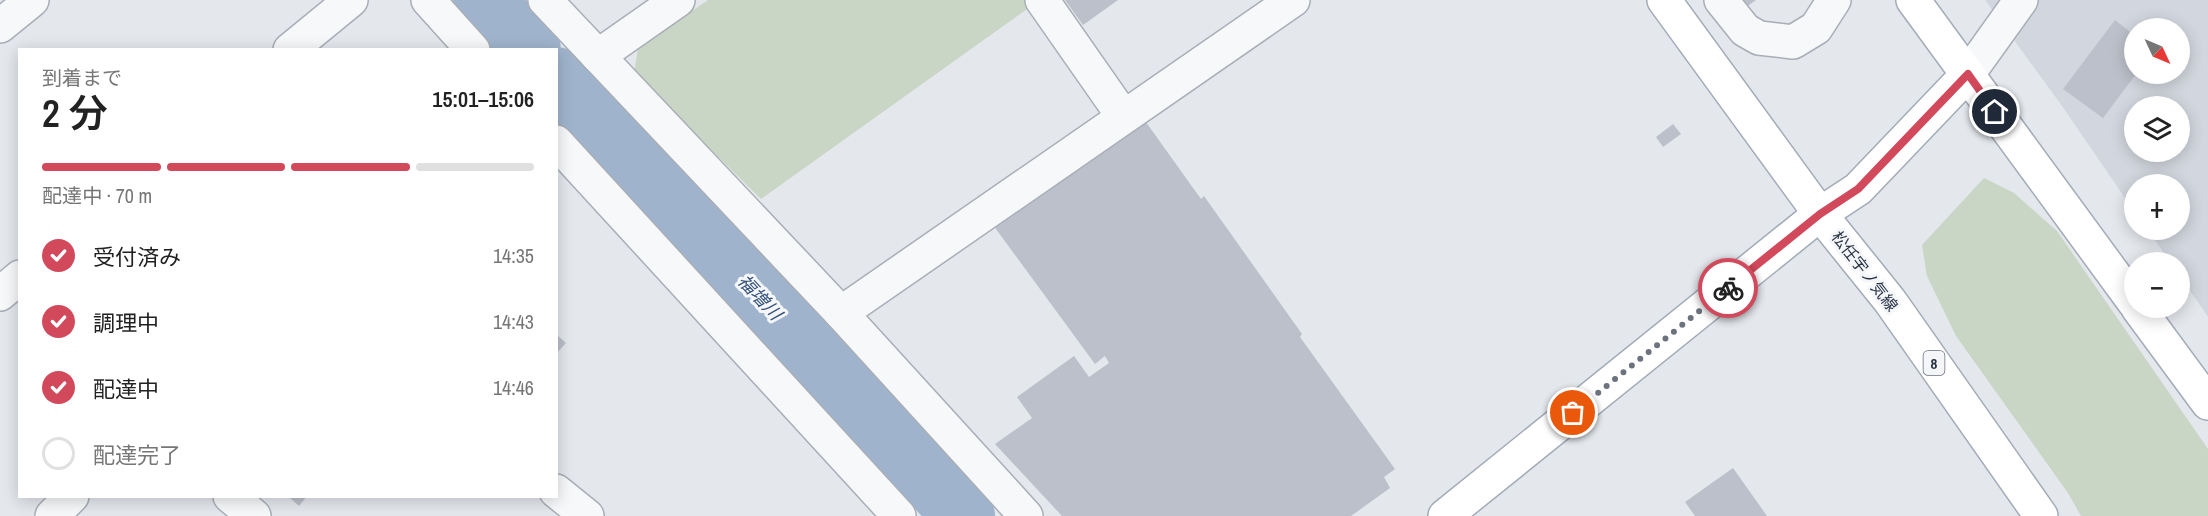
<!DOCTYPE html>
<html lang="ja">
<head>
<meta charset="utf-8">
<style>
  :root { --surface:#fff; --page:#f2f2f2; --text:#222; --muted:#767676; --line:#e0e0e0; --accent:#d1495b }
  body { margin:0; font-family:"Archivo Narrow","Noto Sans JP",sans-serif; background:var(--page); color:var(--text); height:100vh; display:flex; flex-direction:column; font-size:22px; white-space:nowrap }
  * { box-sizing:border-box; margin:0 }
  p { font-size:20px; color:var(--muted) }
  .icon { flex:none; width:33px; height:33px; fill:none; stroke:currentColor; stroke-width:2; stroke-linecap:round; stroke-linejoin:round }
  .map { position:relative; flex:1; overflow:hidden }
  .side { position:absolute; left:18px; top:48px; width:540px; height:450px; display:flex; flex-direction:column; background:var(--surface); border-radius:0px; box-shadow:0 3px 15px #0003 }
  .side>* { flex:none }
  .needle { width:39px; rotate:134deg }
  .controls { position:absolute; left:2124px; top:18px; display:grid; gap:12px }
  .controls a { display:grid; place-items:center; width:66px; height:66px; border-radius:50%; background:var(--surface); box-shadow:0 3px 15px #0003; font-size:30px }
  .pin { position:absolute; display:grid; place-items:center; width:51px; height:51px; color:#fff; margin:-26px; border:3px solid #fff; border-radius:50%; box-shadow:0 2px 6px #0007 }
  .courier { position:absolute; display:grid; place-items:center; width:60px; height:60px; margin:-30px; border:4px solid #d1495b; border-radius:50%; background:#fff; color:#222; box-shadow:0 2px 8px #0007 }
  .overview em { font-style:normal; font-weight:600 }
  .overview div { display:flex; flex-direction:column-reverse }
  .overview { display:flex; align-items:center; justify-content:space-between; height:102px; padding:0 24px }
  h1 { font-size:39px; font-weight:600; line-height:45px }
  .bar { display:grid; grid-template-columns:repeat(4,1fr); gap:9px 6px; align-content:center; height:72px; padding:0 24px }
  .bar i { height:8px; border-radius:4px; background:var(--line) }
  .bar .current { background:var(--accent) }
  .bar p { grid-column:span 4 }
  ol { padding:0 24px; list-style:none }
  li { display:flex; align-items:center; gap:18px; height:66px }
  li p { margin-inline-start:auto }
  li .icon { padding:6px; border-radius:50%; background:var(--accent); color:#fff; stroke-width:4 }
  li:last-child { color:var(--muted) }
  li i { width:33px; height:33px; border:3px solid var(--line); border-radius:50% }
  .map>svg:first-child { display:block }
  .built { fill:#d2d6de; fill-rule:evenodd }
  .green { fill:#c9d6c5 }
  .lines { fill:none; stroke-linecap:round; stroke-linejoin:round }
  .river { stroke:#9fb4cc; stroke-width:62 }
  .building { fill:#bbc0ca }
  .minor-casing { stroke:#a9aeb7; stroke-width:36 }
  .major-casing { stroke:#a3abb8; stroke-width:36 }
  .minor { stroke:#f7f8fa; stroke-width:33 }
  .major { stroke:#fff; stroke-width:33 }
  .done { stroke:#6c737f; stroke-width:6; stroke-dasharray:0 10.8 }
  .route { stroke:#d1495b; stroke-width:8 }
  .labels { text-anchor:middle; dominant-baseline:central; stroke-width:6; stroke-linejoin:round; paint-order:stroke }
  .shield { fill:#f4f6f9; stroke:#676e7b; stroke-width:1.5 }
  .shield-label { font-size:15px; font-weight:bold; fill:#2b3445 }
  .street-label { font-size:16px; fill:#2b3445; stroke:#f4f6f9 }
  .water-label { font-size:18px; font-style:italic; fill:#34527a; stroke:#f4f6f9 }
</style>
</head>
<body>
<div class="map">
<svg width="2208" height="516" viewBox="0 0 2208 516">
  <rect width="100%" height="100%" fill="#e4e7ec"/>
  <path class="built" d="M1985 0H2208V317L2180 276V262H2170L2148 230H2180V184H2134V211L2062 106ZM2134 28H2180V74H2134ZM2134 106H2180V152H2134Z"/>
  <g class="green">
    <path d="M708 0H1025L1030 7 761 199 634 74 638 48Z"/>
    <path d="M1984 178 2014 193 2057 231 2208 449V516H2081L2068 493 1956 336 1927 276 1922 245Z"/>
  </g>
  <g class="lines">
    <g class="river">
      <path d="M484 0 530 50"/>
      <path d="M556 78 964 516"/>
    </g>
  </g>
  <g class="building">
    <path d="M1065 0H1118L1083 25Z"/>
    <path d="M1730 0H1756L1741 11Z"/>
    <path d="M2115 20 2134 35V74H2136L2103 118 2063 89Z"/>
    <path d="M1143 118 1201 199 1204 196 1302 334 1300 337 1395 469 1384 477 1390 488 1351 516H1062L995 444 1032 418 1017 397 1074 356 1089 377 1109 363 1105 356 1095 364 993 225Z"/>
    <path d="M1673 124 1681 134 1663 147 1656 137Z"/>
    <path d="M556 334 566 343 556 354Z"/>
    <path d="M1733 468 1767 516H1695L1685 502Z"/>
    <path d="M288 496H307L299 506Z"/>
  </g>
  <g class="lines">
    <g class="minor-casing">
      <g id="minor">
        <path d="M428 0 473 50"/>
        <path d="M545 0 841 313 1293 0"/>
        <path d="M1042 0 1123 116"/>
        <path d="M1721 0 1745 30 1759 38 1793 42 1816 28 1834 0"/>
        <path d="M0 26 32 0"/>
        <path d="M290 50 351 0"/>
        <path d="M598 56 678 0"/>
        <path d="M1968 74 2021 0"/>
        <path d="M556 142 899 516"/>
        <path d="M0 294 20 277"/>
        <path d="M841 313 1026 516"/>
        <path d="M556 491 587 516"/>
        <path d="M230 496 254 516"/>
        <path d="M52 516 72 496"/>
      </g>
    </g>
    <g class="major-casing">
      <g id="major">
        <path d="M1664 0 1820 214 1890 301 2041 516"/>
        <path d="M1913 0 2134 302"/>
        <path d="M2138 308 2208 403"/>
        <path d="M1445 516 1820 214 1858 189 1968 74"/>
      </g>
    </g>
    <use href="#minor" class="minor"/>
    <use href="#major" class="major"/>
  </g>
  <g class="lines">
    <path class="done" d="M1573 413 1728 288"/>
    <path class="route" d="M1728 288 1820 214 1858 189 1968 74 1995 112"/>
  </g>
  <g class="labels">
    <rect class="shield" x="1923.5" y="351" width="21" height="24" rx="4.5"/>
    <g class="shield-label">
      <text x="1934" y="363">8</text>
    </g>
    <g class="street-label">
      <text transform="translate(1865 271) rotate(52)">松任宇ノ気線</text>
    </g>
    <g class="water-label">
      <text transform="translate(760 297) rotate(47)">福増川</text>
    </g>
  </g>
</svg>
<div class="controls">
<a><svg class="needle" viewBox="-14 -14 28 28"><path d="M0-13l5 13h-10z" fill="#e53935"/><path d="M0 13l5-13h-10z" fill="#767676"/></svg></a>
<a><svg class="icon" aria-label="layers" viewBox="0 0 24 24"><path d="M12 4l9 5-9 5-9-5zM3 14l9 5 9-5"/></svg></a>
<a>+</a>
<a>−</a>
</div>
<div class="pin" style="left:1573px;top:413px;background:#ea580c"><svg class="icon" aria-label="bag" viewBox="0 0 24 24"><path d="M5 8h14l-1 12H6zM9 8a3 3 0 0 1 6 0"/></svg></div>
<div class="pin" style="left:1995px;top:112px;background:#1f2937"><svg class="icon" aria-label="home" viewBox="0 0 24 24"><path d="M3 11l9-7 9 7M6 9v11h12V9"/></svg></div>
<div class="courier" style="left:1728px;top:288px"><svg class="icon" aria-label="bike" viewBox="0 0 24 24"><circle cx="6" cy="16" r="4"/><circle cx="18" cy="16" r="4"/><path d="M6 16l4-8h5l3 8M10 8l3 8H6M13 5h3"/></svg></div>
<section class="side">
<div class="overview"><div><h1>2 分</h1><p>到着まで</p></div><em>15:01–15:06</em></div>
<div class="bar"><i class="current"></i><i class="current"></i><i class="current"></i><i></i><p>配達中 · 70 m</p></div>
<ol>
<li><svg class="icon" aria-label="check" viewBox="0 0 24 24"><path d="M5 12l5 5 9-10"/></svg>受付済み<p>14:35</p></li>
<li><svg class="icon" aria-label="check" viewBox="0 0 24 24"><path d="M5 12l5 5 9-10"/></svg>調理中<p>14:43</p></li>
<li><svg class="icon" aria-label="check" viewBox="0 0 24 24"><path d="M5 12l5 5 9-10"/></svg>配達中<p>14:46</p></li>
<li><i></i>配達完了</li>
</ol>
</section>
</div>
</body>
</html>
